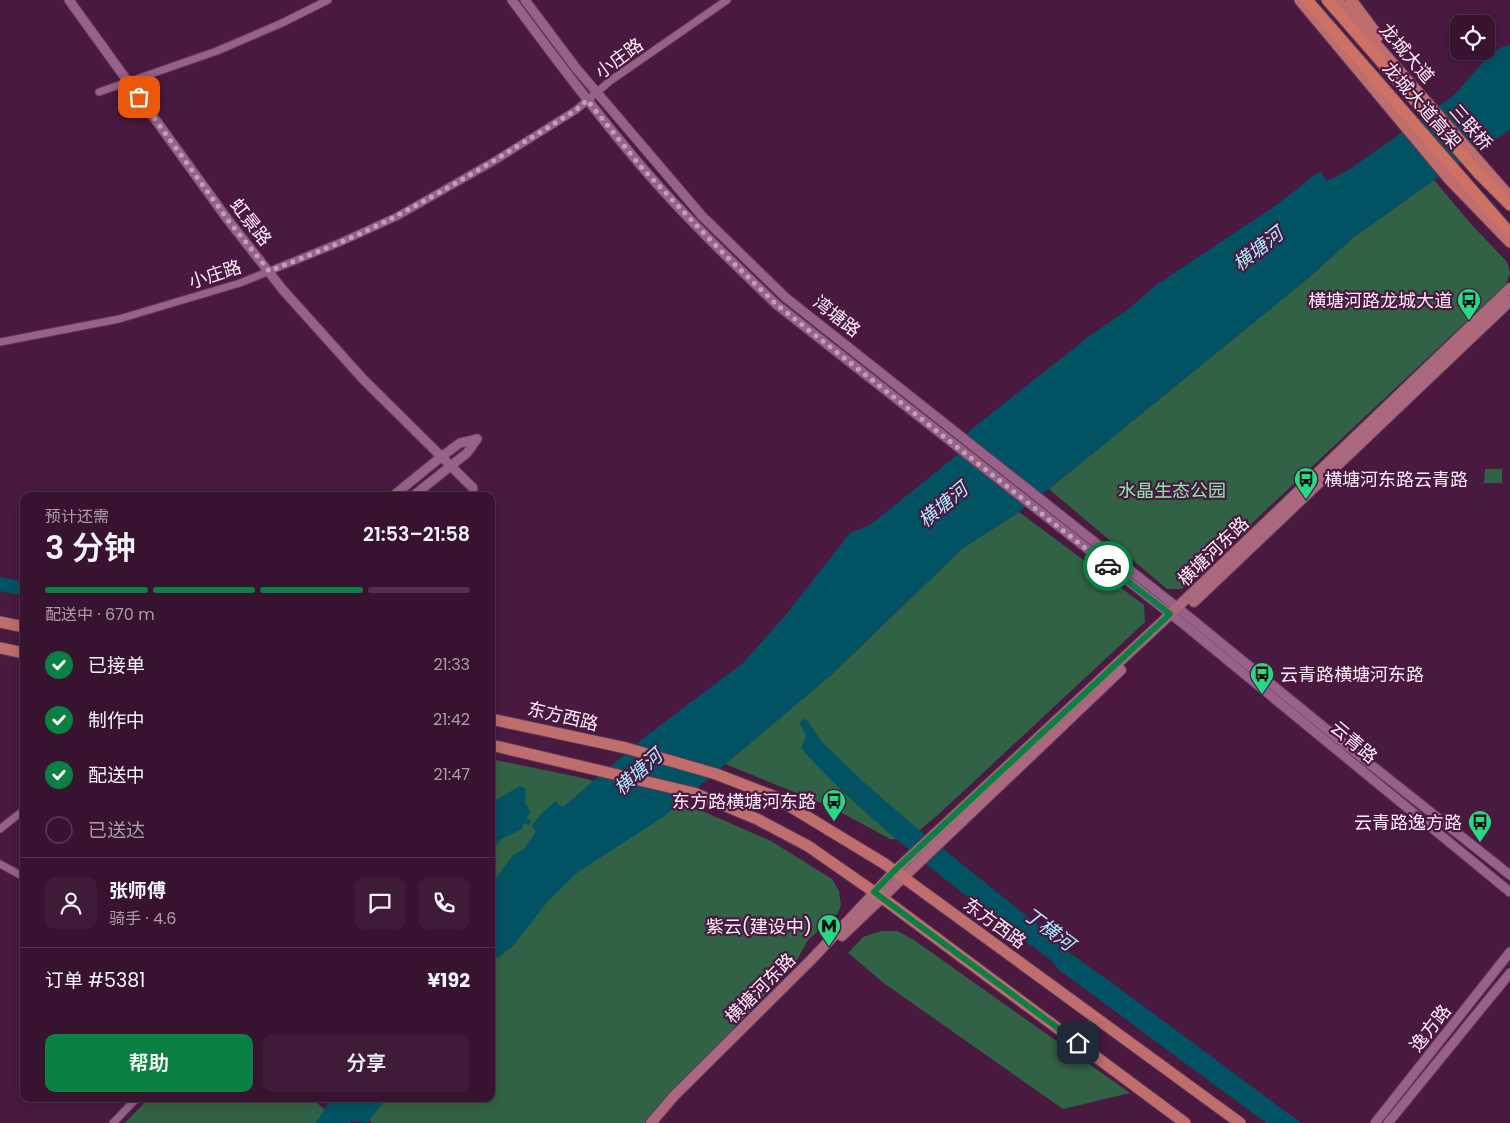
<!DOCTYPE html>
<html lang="zh">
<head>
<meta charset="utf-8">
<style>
  :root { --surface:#371330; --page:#3e1c38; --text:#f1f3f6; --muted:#aa9eab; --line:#51324c; --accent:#0b8043 }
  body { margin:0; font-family:Poppins,"Noto Sans SC",sans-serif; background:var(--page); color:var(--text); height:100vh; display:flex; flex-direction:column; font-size:19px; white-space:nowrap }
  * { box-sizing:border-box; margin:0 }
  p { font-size:16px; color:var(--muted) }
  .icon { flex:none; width:28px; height:28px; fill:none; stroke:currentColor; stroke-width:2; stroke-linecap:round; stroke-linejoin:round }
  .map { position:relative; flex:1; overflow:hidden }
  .sheet { position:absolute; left:20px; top:492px; width:475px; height:610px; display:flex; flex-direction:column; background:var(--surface); border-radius:10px; box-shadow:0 2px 12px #0003,0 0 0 1px var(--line) }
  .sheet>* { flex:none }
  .controls { position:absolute; left:1450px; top:15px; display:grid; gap:10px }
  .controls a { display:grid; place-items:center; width:45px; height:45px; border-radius:10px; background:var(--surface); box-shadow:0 2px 12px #0003,0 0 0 1px var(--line); font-size:25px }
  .pin { position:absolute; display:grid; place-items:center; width:42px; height:42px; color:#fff; margin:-21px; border-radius:10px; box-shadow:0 2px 8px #0006 }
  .courier { position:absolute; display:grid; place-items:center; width:50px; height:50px; margin:-25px; border:4px solid #0b8043; border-radius:50%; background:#fff; color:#222; box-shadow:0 1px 6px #0007 }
  .headline em { font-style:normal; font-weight:600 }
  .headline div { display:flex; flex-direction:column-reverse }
  .headline { display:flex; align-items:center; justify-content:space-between; height:85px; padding:0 25px }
  h1 { font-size:32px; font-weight:600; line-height:38px }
  .bar { display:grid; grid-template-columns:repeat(4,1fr); gap:8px 5px; align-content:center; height:60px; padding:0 25px }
  .bar i { height:6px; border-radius:4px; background:var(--line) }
  .bar .on { background:var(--accent) }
  .bar p { grid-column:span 4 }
  .line { display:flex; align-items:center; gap:12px; padding:0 25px; border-top:1px solid var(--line) }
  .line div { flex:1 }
  .round { display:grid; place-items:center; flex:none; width:52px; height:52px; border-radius:10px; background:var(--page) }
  ol { padding:0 25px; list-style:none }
  li { display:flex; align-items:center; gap:15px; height:55px }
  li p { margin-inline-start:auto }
  li .icon { padding:5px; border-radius:50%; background:var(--accent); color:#fff; stroke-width:4 }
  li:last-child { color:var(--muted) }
  li i { width:28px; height:28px; border:2px solid var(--line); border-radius:50% }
  .primary-button { display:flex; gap:10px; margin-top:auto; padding:10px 25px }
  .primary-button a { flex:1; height:58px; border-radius:10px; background:var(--accent); color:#fff; font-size:20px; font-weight:600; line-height:58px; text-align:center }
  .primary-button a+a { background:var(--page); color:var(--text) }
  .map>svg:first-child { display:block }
  .green { fill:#326245 }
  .water { fill:#015363 }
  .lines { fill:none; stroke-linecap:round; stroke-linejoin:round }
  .minor-casing { stroke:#5f3959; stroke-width:9 }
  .tertiary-casing { stroke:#5f3959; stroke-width:11 }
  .secondary-casing { stroke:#5f3959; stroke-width:12 }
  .primary-casing { stroke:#5f3959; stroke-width:13 }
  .trunk-casing { stroke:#5f3959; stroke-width:13 }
  .minor { stroke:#97618a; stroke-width:7 }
  .tertiary { stroke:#97618a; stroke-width:9 }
  .secondary { stroke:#ab677c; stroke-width:10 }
  .primary { stroke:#bf6d6d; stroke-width:11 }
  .trunk { stroke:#cc7164; stroke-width:11 }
  .done { stroke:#bfa2b9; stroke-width:5; stroke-dasharray:0 9 }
  .route { stroke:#0b8043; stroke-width:6 }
  .labels { text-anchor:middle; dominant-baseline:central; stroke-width:4.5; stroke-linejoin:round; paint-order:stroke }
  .street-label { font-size:18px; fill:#ffecfa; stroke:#491940 }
  .poi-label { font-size:18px; fill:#ffecfa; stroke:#491940; text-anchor:end }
  .park-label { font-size:18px; fill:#8ae7ae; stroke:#491940 }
  .water-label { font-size:19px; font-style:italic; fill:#a8ecfe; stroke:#491940 }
</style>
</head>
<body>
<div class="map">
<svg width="1510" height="1123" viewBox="0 0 1510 1123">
  <rect width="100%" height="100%" fill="#491940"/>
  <g class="green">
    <path d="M1434 180 1471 224 1507 262 1510 273 1506 284 1182 589H1167L1049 489 1307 279 1354 237Z"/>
    <path d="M1485 469H1502V483H1484Z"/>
    <path d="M1019 512 1144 605 1145 622 940 813 914 835 904 839H890L831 807 725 764 831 675 963 548Z"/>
    <path d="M491 759 583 778 702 811 771 841 832 879 839 891 841 905 838 913 808 940 797 960 647 1123H372L343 1099H491Z"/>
    <path d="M881 931H897L914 940 1130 1093 1063 1109 885 984 848 953 863 937Z"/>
    <path d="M148 1099H313L339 1123H125Z"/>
  </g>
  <g class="water">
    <path d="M1510 44V130L1434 180 1354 237 1307 279 1049 489 1019 512 963 548 831 675 663 817 578 872 548 901 514 945 499 957 491 958V885L513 855 523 850 536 832 532 826 539 816 555 801 563 807 646 736 743 663 788 612 850 533 870 525 962 451 968 432 1092 334 1130 308 1156 285 1275 206 1320 171 1327 181 1350 169 1453 96 1493 51Z"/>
    <path d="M0 577 24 582V596L0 591Z"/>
    <path d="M804 719 807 720 822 742 868 786 911 823 1044 930 1063 948 1123 991 1301 1123H1266L1059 970 1053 962C992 916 931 870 874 820 849 797 823 774 801 748L806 736 799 722Z"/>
    <path d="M520 786 526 789 525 803 531 812 526 818 531 821 529 825 524 823 522 829 501 839 491 852V803Z"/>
    <path d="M331 1099H386L367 1123 353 1121 350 1123H316Z"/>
  </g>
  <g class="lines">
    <g class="minor-casing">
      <g id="minor">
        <path d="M99 92 217 51 282 23 328 0"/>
        <path d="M0 342 119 319 240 283 341 242 398 216 496 160 576 110 610 81 727 0"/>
        <path d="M0 829 24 810"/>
        <path d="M0 864 24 877"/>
        <path d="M113 1123 136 1099"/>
      </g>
    </g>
    <g class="tertiary-casing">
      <g id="tertiary">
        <path d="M69 0 228 220 283 290 363 379 473 488"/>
        <path d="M512 0C554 57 596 113 642 167 684 216 731 261 777 305L1187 627 1510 892"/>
        <path d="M525 0 576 68 702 216 785 297 1183 612 1341 741 1510 875"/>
        <path d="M393 496 441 457 460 443 477 439"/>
        <path d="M413 496 467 453 477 439"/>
        <path d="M1375 1123 1510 952"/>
        <path d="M1388 1123 1510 973"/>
      </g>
    </g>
    <g class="secondary-casing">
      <g id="secondary">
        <path d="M1194 602 1510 301"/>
        <path d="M842 936 1121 670"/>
        <path d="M651 1123 674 1096 811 960 895 871 1162 622 1510 288"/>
      </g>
    </g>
    <g class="primary-casing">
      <g id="primary">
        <path d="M1300 0 1450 180 1510 242"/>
        <path d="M1337 0 1510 197"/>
        <path d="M1351 0 1378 36"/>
        <path d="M0 622 24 627"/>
        <path d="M0 648 24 653"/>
        <path d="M491 719 626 748 716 774 773 796 885 864 1240 1123"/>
        <path d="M491 745 694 793 757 819 808 846 877 894 1185 1123"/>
      </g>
    </g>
    <g class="trunk-casing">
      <g id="trunk">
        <path d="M1307 0 1510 233"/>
        <path d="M1327 0 1478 173 1510 205"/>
      </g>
    </g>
    <use href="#minor" class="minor"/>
    <use href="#tertiary" class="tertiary"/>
    <use href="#secondary" class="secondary"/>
    <use href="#primary" class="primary"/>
    <use href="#trunk" class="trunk"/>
  </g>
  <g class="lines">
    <path class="done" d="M139 97 228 220 269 271C312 254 357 237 398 215 459 183 518 146 576 110L587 100 643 169 719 249 777 305 1108 566"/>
    <path class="route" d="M1078 1043 874 892 894 871 1170 614 1108 566"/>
  </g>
  <defs>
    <g id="bus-pin" transform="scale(1.25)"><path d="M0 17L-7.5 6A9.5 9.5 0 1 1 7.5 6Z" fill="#29d885" stroke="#491940"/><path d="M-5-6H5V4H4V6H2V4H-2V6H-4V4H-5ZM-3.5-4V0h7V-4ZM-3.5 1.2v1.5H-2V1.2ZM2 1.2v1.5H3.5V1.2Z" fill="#111"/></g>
    <g id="metro-pin" transform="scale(1.25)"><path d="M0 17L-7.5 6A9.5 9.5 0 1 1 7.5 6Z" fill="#29d885" stroke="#491940"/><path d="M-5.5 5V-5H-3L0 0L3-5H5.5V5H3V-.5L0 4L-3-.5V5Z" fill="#111"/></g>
  </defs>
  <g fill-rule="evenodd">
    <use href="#bus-pin" x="1469" y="300"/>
    <use href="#bus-pin" x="1306" y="479"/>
    <use href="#bus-pin" x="1262" y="674"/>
    <use href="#bus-pin" x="834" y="801"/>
    <use href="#bus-pin" x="1480" y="822"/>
    <use href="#metro-pin" x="829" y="926"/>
  </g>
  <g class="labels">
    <g class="street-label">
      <text transform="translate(1407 53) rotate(49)">龙城大道</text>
      <text transform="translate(619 58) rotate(-36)">小庄路</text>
      <text transform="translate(1422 105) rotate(49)">龙城大道高架</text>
      <text transform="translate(1471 127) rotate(49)">三联桥</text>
      <text transform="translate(251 222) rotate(52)">虹景路</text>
      <text transform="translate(215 274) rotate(-18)">小庄路</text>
      <text transform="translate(837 316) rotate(38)">湾塘路</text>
      <text transform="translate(1213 551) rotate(-44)">横塘河东路</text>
      <text transform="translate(563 716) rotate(13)">东方西路</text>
      <text transform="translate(1354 742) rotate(40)">云青路</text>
      <text transform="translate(995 923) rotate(36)">东方西路</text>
      <text transform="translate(760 988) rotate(-45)">横塘河东路</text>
      <text transform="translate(1430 1028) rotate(-52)">逸方路</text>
    </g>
    <g class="poi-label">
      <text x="1452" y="300">横塘河路龙城大道</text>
      <text x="1324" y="479" text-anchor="start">横塘河东路云青路</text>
      <text x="1280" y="674" text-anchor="start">云青路横塘河东路</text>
      <text x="816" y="801">东方路横塘河东路</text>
      <text x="1462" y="822">云青路逸方路</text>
      <text x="812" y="926">紫云(建设中)</text>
    </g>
    <g class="park-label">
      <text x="1172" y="490">水晶生态公园</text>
    </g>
    <g class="water-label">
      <text transform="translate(1258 249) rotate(-38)">横塘河</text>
      <text transform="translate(943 505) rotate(-40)">横塘河</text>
      <text transform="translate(638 772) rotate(-42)">横塘河</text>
      <text transform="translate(1049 929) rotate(37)">丁横河</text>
    </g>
  </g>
</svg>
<div class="controls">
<a><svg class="icon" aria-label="locate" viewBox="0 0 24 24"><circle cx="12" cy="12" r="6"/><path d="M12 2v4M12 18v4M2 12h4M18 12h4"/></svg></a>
</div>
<div class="pin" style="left:139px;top:97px;background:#ea580c"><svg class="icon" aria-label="bag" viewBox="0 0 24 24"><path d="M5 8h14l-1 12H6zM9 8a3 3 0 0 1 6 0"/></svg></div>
<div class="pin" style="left:1078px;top:1043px;background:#1f2937"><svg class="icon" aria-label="home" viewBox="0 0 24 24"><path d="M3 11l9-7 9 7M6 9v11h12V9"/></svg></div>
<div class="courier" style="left:1108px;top:566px"><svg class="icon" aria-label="car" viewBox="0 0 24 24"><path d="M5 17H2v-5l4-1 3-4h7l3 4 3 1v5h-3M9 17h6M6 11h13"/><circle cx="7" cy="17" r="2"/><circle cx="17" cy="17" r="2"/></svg></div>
<section class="sheet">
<div class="headline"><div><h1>3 分钟</h1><p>预计还需</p></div><em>21:53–21:58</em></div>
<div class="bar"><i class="on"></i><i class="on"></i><i class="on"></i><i></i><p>配送中 · 670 m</p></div>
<ol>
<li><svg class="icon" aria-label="check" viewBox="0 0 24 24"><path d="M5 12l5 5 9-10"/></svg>已接单<p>21:33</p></li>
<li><svg class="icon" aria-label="check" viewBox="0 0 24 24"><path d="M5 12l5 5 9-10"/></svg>制作中<p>21:42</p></li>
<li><svg class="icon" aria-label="check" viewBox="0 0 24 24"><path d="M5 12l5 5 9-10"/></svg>配送中<p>21:47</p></li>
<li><i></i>已送达</li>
</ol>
<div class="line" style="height:90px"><a class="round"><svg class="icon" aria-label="person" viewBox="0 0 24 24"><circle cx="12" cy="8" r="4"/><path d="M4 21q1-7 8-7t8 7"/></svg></a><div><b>张师傅</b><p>骑手 · 4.6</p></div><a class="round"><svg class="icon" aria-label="chat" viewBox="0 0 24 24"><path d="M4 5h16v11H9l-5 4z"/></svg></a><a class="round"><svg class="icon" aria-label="phone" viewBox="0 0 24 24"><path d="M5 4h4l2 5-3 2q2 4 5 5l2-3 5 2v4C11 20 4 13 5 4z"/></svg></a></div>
<div class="line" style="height:65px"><div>订单 #5381</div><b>¥192</b></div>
<div class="primary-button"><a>帮助</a><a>分享</a></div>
</section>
</div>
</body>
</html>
